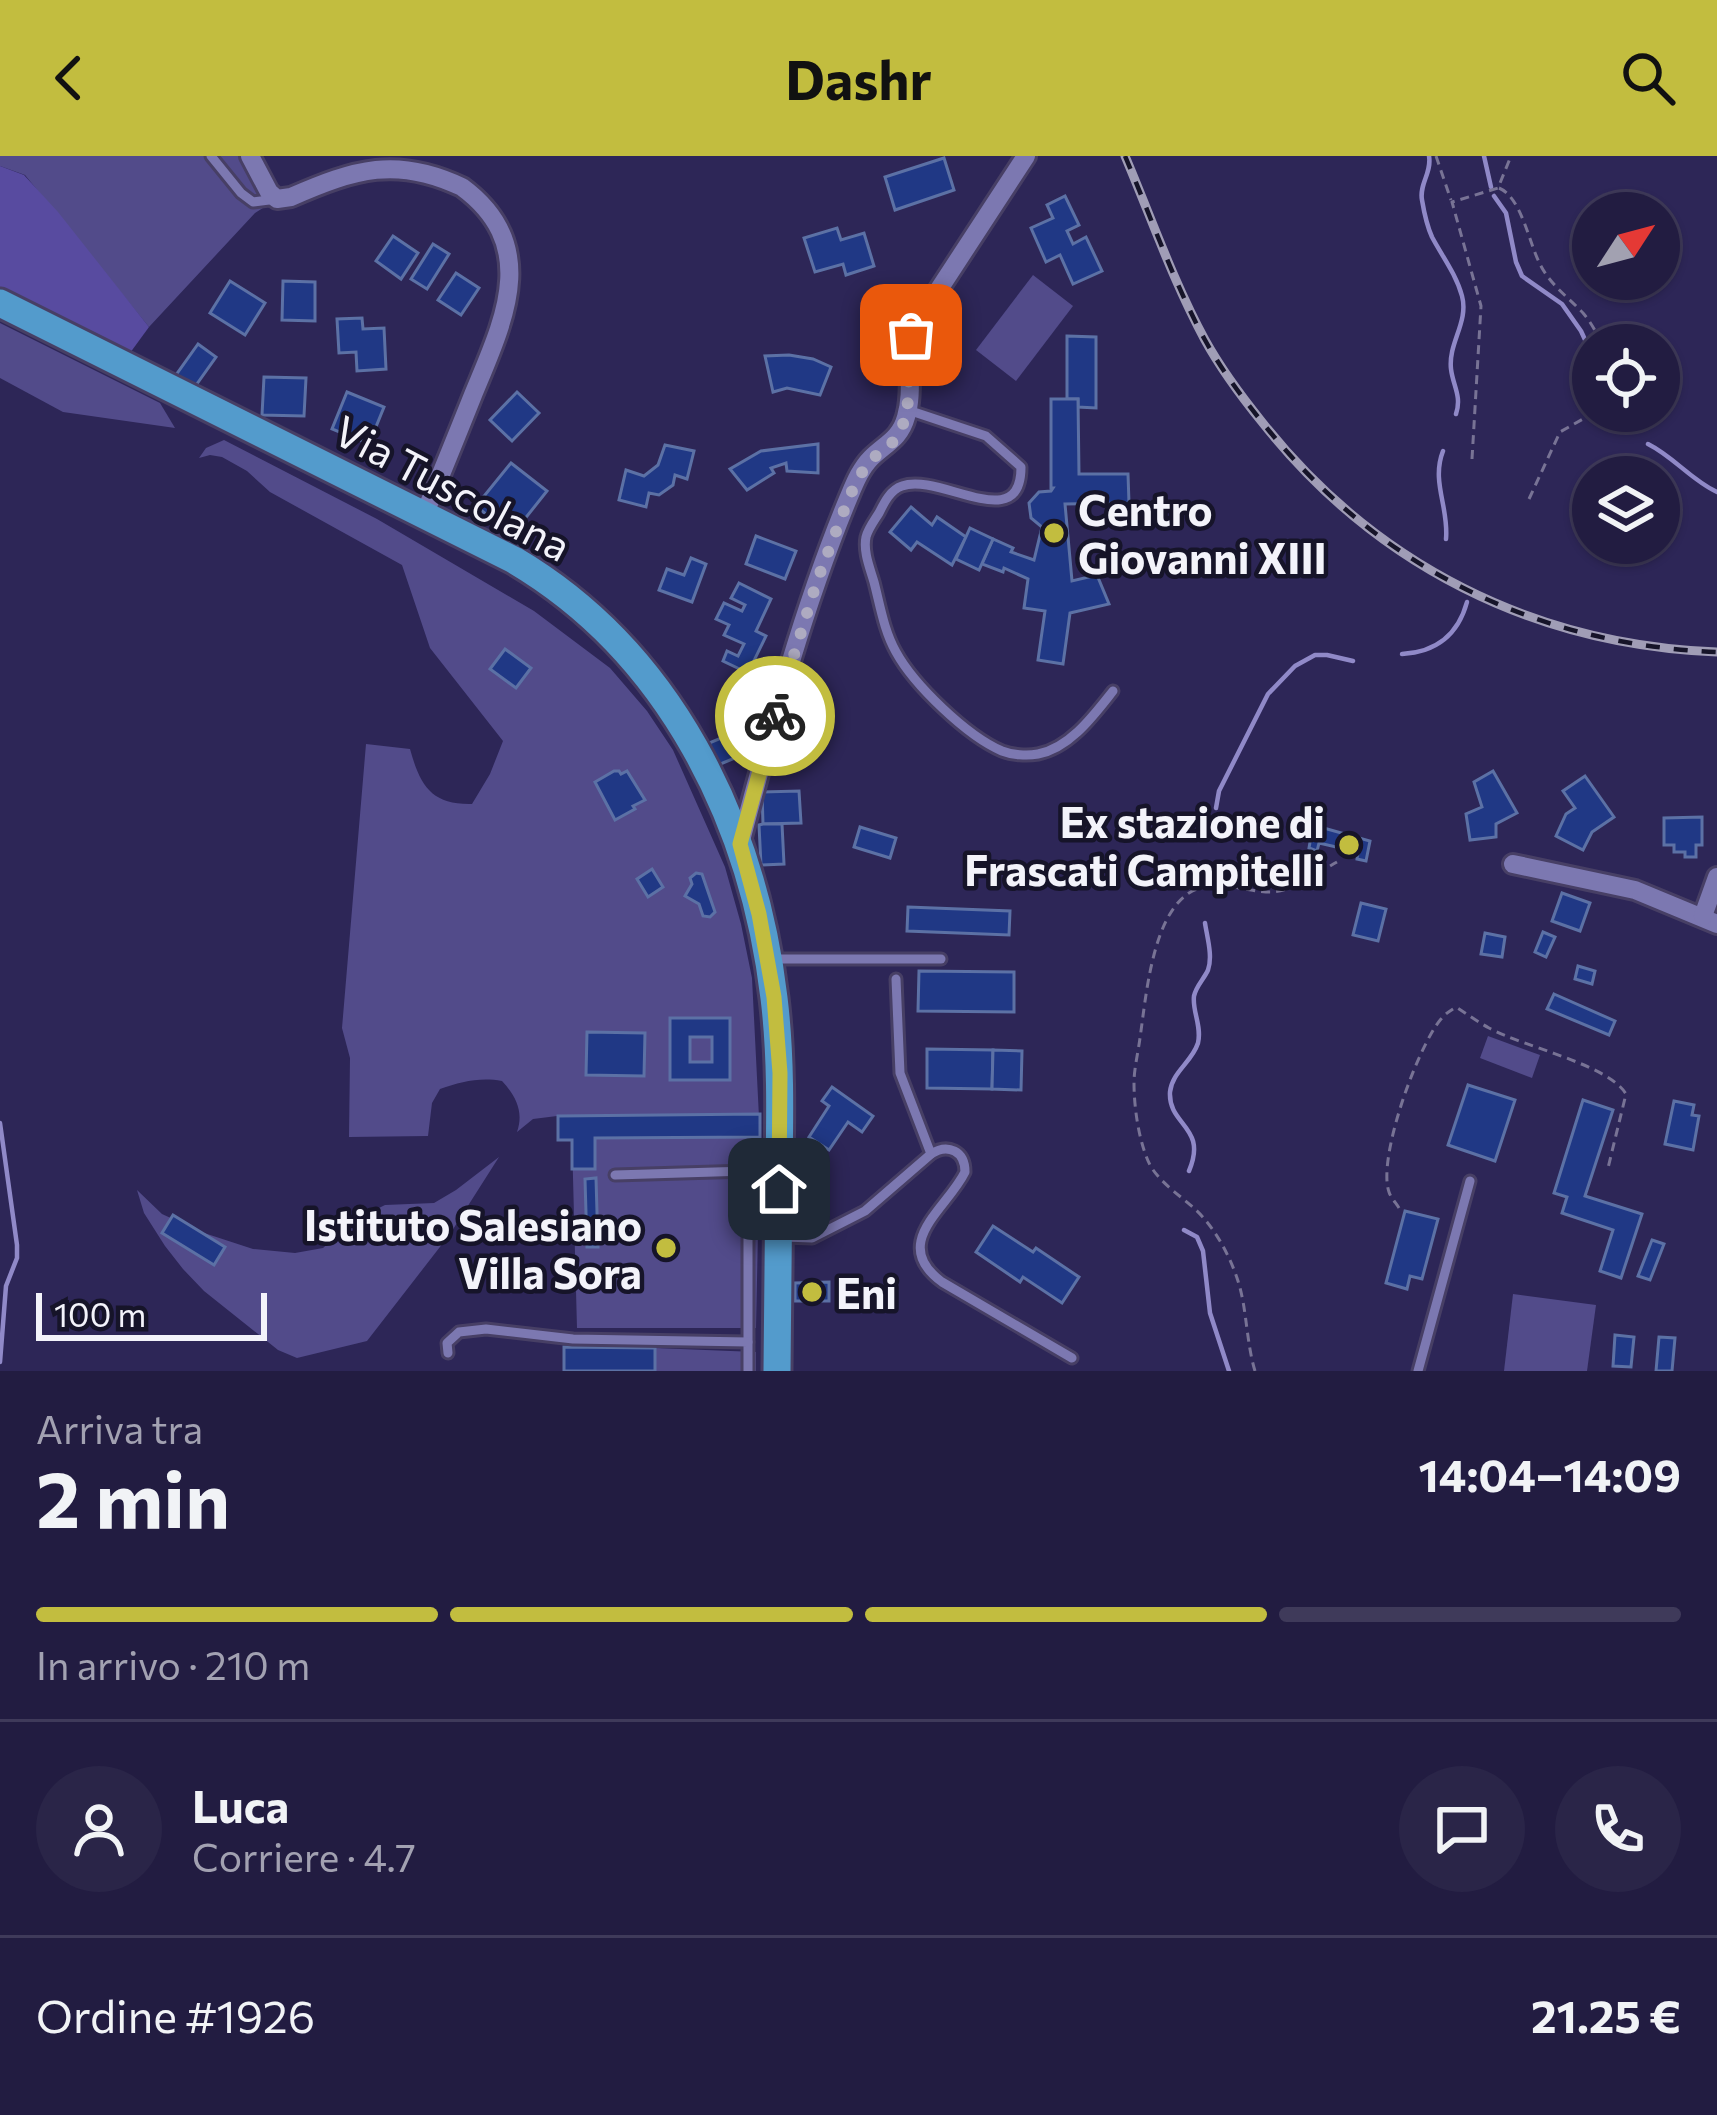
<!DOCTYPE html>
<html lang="it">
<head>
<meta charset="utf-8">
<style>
  :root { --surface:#221c41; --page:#2a2548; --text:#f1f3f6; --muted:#a2a1b1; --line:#3f3a5a; --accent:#c2bd3f }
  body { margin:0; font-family:Commissioner,sans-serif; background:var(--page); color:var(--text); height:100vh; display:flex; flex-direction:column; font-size:45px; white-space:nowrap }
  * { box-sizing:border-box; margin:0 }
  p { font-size:39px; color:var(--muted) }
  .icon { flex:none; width:66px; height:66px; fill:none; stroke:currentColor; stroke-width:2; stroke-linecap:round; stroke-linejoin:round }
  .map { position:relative; height:1215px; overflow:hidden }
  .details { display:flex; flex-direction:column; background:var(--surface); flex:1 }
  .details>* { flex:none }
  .needle { width:78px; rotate:54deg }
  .tools { position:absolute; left:1572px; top:36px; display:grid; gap:24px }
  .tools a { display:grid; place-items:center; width:108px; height:108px; border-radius:50%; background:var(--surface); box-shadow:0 3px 9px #0004,0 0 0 3px var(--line); font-size:60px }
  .scale { position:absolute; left:36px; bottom:30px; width:231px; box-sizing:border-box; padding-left:12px; border:6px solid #f3f3fa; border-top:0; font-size:33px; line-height:42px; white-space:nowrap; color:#f3f3fa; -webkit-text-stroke:9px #161429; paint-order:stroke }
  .pin { position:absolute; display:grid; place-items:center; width:102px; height:102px; color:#fff; margin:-51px; border-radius:24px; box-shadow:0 6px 18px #0006 }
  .courier { position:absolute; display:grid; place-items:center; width:120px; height:120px; margin:-60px; border:9px solid #c2bd3f; border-radius:50%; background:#fff; color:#222; box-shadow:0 3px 15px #0007 }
  .overview em { font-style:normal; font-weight:700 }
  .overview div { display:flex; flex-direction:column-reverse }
  .overview { display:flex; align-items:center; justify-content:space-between; height:204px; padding:0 36px }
  h1 { font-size:78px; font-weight:700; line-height:90px }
  .bar { display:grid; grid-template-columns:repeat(4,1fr); gap:18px 12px; align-content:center; height:144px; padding:0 36px }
  .bar i { height:15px; border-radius:9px; background:var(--line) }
  .bar .current { background:var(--accent) }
  .bar p { grid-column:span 4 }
  .line { display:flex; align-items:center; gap:30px; padding:0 36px; border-top:3px solid var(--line) }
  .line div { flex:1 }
  .round { display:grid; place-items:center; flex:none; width:126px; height:126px; border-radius:63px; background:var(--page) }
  header { display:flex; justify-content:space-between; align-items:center; height:156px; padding:0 36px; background:var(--accent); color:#111; font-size:54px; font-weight:700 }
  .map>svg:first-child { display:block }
  .green { fill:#524b8a }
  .forest { fill:#584ba0 }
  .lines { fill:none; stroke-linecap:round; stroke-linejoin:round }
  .stream { stroke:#9089c8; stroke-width:4.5 }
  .building { fill:#203885; stroke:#5c71a5; stroke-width:3; fill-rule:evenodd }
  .lane-casing { stroke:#473f65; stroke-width:15 }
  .street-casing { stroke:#473f65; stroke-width:24 }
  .primary-casing { stroke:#473f65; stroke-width:33 }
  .path { stroke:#787395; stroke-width:3; stroke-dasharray:9 6; stroke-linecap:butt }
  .lane { stroke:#7c78b1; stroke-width:9 }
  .street { stroke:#7c78b1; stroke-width:18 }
  .primary { stroke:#539bcc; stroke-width:27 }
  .rail-casing { stroke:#a09db6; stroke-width:9 }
  .rail { stroke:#161429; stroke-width:4.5; stroke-dasharray:14; stroke-linecap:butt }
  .done { stroke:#aeabc1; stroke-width:12; stroke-dasharray:0 21.6 }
  .route { stroke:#c2bd3f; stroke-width:15 }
  .poi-dot { fill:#c2bd3f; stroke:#161429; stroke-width:4.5 }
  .labels { text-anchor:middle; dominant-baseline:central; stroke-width:9; stroke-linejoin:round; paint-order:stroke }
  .street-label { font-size:42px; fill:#f3f3fa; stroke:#161429 }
  .poi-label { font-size:42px; font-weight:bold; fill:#f3f3fa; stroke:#161429; text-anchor:start }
</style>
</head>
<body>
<header><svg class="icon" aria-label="back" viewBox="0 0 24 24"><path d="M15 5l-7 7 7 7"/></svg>Dashr<svg class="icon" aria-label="search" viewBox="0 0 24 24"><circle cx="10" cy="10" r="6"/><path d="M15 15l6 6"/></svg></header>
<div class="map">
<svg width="1717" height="1215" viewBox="0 0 1717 1215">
  <rect width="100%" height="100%" fill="#2d2657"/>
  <g class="green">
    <path d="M0 0H250L277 43 255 57 149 171 25 19 0 10Z"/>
    <path d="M1033 119 1073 150 1016 225 976 194Z"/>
    <path d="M0 167 160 247 175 272 63 256 0 222Z"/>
    <path d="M224 284 377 363 534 455 610 512 647 555 673 594 725 711 741 768 752 822 760 981 756 1172H577L572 984H558L557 960 533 963 517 976C524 956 516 940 502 925 479 921 461 926 440 933L432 947 428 980 349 981 350 902 342 872 366 588 410 593C420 629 431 649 472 648L490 618 503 585 430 492 402 409 270 336 247 315 222 301 210 299 199 302 206 292Z"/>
    <path d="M1488 880 1540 899 1532 922 1480 902Z"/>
    <path d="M499 1001 450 1078 367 1185 297 1202 278 1194 204 1135 183 1113 165 1090 144 1057 137 1034 162 1058 201 1076 253 1093 295 1097 323 1092 353 1065 385 1049 434 1047 456 1034Z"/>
    <path d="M1513 1138 1596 1149 1587 1215H1504Z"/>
    <path d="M655 1192 756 1196V1215H655Z"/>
  </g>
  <path class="forest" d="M0 10 24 19 58 56 149 171 130 197 0 133Z"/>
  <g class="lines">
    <g class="stream">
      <path d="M1429 0C1432 17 1419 28 1422 44 1424 56 1427 70 1432 81 1442 100 1456 118 1462 140 1469 166 1448 187 1451 213 1453 230 1462 240 1456 258"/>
      <path d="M1484 0 1491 31"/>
      <path d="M1494 40 1506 57 1516 106 1522 120 1562 148 1581 175 1593 201"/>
      <path d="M1648 288C1674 301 1691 324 1717 336"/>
      <path d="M1443 295C1431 326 1449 351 1446 383"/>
      <path d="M1402 498C1437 496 1458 479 1467 446"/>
      <path d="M1216 652 1219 635 1268 538 1295 510 1315 499H1327L1353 505"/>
      <path d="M0 967 17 1089V1102L6 1130 0 1206"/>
      <path d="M1189 1015C1208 970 1168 970 1170 936 1172 916 1192 906 1198 887 1202 870 1192 855 1194 840 1196 830 1204 823 1208 814 1213 800 1207 781 1205 767"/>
      <path d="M1184 1074 1197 1081 1203 1095 1210 1157 1229 1215"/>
    </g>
  </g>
  <g class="building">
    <path d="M944 2 954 34 895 54 885 21Z"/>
    <path d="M1065 40 1079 69 1067 75 1073 88 1086 81 1102 115 1073 128 1060 99 1046 106 1031 72 1053 62 1047 49Z"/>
    <path d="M837 72 841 84 864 77 874 110 846 119 843 108 815 116 804 82Z"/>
    <path d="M393 80 418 97 401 123 376 105Z"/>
    <path d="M433 88 449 98 427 133 411 123Z"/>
    <path d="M456 117 479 132 461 159 438 144Z"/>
    <path d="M230 125 265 147 245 179 210 157Z"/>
    <path d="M283 125 315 126V165L282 164Z"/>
    <path d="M362 162 363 173 384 172 386 213 357 215 356 196 339 197 337 163Z"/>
    <path d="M1067 180 1096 181V252L1078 251V243H1067Z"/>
    <path d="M198 188 216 201 194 232 176 219Z"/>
    <path d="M789 199 813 203 831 211 820 239 787 232 773 236 765 200Z"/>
    <path d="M264 221 306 222 304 260 262 259Z"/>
    <path d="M347 236 384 251 369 288 332 273Z"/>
    <path d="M517 236 539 257 512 285 490 264Z"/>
    <path d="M1051 243H1078L1079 318H1128L1129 347 1065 348 1072 425 1097 419 1109 448 1070 457 1063 508 1038 504 1045 455 1024 452 1028 423 1004 412 1003 416 982 408 993 383 1013 392 1011 396 1034 404 1042 371 1031 362 1029 347 1039 336 1051 335 1053 332H1051Z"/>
    <path d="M818 288V317L787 315 786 307 771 312 774 317 747 334 730 313 761 295Z"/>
    <path d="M665 289 694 295 687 323 675 319 673 329 659 339 649 337 646 351 619 344 626 314 644 320 658 309Z"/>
    <path d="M511 307 547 335 512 379 476 350Z"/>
    <path d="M911 351 932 369 937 361 966 381 952 409 917 386 911 394 890 376Z"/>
    <path d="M970 372 993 383 979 414 956 403Z"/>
    <path d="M756 380 796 395 785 423 746 408Z"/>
    <path d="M691 402 706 408 692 446 659 434 667 413 684 419Z"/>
    <path d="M739 427 771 443 756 475 766 480 748 517 723 505 727 495 738 500 744 488 724 479 729 469 716 463 724 447 742 455 745 449 731 442Z"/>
    <path d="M505 493 531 512 516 532 490 513Z"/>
    <path d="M731 578 740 600 718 609 709 587Z"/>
    <path d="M614 615H619L621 618 627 615 645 644 633 650 635 653 615 664 595 626Z"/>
    <path d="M1493 615 1517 657 1496 668V681L1470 684 1466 658 1482 651 1474 626Z"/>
    <path d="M1585 620 1614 661 1592 676 1583 694 1556 680 1566 658 1575 652 1563 635Z"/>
    <path d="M799 635 801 667 763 668 762 636Z"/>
    <path d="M1702 661V689H1696V701H1685V696H1674V689H1664V662Z"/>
    <path d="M763 668H782L784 708 761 709 759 669Z"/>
    <path d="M1313 669 1370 685 1366 705 1357 703 1358 696 1319 687 1317 695 1309 692Z"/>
    <path d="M860 671 896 682 890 702 854 691Z"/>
    <path d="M652 713 663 731 648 741 637 723Z"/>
    <path d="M696 717 702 718 715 756 710 761 703 760 699 748 685 740 692 728 690 722Z"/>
    <path d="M1562 737 1590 747 1580 775 1552 765Z"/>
    <path d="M1361 747 1386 753 1378 785 1353 779Z"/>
    <path d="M908 751 1010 755 1009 779 907 775Z"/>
    <path d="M1543 776 1555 781 1546 801 1535 796Z"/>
    <path d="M1485 777 1505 781 1502 801 1481 798Z"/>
    <path d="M1578 810 1595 815 1592 828 1575 823Z"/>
    <path d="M919 815 1014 816V856L918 855Z"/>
    <path d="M1554 838 1615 865 1609 879 1547 853Z"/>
    <path d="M670 862H730V924H670ZM690 881H712V906H690Z"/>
    <path d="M587 876 645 877 644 920 586 919Z"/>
    <path d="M927 893 993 894 992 933 927 932Z"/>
    <path d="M993 894 1022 895 1021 934 992 933Z"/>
    <path d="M1468 929 1515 944 1495 1005 1448 989Z"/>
    <path d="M832 931 873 960 862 976 848 966 829 994 809 981 829 950 822 945Z"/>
    <path d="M1583 944 1613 954 1585 1040 1642 1058 1621 1122 1600 1115 1613 1074 1562 1057 1567 1041 1554 1037Z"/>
    <path d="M1674 945 1694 949 1692 959 1699 960 1693 994 1665 988Z"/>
    <path d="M760 958V981L595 982V1013H572V984H558V960Z"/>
    <path d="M596 1022 598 1091H587L585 1023Z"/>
    <path d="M1405 1055 1438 1063 1422 1123 1410 1120 1407 1133 1386 1127Z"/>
    <path d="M173 1059 225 1091 214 1109 162 1077Z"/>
    <path d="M993 1070 1033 1096 1036 1092 1079 1121 1062 1147 1023 1121 1020 1126 976 1096Z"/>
    <path d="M1652 1084 1664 1088 1650 1124 1638 1120Z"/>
    <path d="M829 1126V1145H795V1127Z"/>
    <path d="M1615 1179 1634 1181 1631 1211 1613 1210Z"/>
    <path d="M1659 1181 1675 1182 1672 1215H1656Z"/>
    <path d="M564 1191 655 1192V1215H564Z"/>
  </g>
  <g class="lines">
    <g class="lane-casing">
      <g id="lane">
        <path d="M211 0 241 37 253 46 277 43"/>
        <path d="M908 254 986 280 1021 311C1021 381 940 316 902 330 890 334 884 347 879 357 874 365 868 373 866 381 863 396 870 412 874 426 880 449 884 475 896 496 914 529 967 580 1002 595 1012 599 1027 600 1038 598 1070 592 1094 559 1113 535"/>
        <path d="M774 803H941"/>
        <path d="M931 998C948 987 965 995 965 1016 947 1053 889 1087 942 1126L1072 1202"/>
        <path d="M615 1019 748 1015V1186"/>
        <path d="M784 1081 812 1082 865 1055 931 998 900 917 896 823"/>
        <path d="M448 1197 447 1187 459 1176 486 1173 573 1183 748 1186V1215"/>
        <path d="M1418 1215 1470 1025"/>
      </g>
    </g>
    <g class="street-casing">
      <g id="street">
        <path d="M250 0 269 36 277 43 291 41C355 13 397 0 462 31 542 90 503 166 473 239 457 279 441 319 424 359"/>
        <path d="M740 688C771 572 802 454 848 343 854 329 860 313 871 302 885 288 900 283 906 261 915 231 904 199 915 170L1026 0"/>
        <path d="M1513 708 1635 734 1717 768"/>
        <path d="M1703 760 1717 721"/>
      </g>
    </g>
    <g class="primary-casing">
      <path id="primary" d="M0 147 514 404C670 496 753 666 774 842 781 899 780 957 779 1015 778 1081 778 1148 777 1215"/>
    </g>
    <g class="path">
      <path d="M1436 0 1451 44"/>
      <path d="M1499 32C1521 41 1529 86 1539 106 1549 128 1567 140 1583 157 1591 166 1597 178 1603 189"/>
      <path d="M1472 303 1481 150 1452 46 1498 32 1511 0"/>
      <path d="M1529 343 1560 276 1597 255"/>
      <path d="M1399 1052C1396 1047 1391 1042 1389 1036 1377 1002 1418 890 1441 863 1446 857 1450 855 1456 851 1467 858 1478 866 1489 872 1523 891 1608 908 1626 938L1608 1012"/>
      <path d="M1255 1215C1246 1185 1247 1153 1238 1125 1230 1100 1215 1072 1196 1054 1181 1040 1160 1027 1150 1009 1139 987 1134 952 1134 927 1134 913 1138 897 1140 882 1146 841 1152 761 1189 737 1215 721 1243 736 1271 736 1295 735 1317 717 1337 706"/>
    </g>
    <use href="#lane" class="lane"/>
    <use href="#street" class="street"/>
    <use href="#primary" class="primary"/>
    <g class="rail-casing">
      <path id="rail" d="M1125 0C1151 61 1173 125 1205 184 1221 213 1241 240 1262 266 1375 409 1534 489 1717 496"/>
    </g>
    <use href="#rail" class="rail"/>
  </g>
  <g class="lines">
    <path class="done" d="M775 560 817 425 850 339 867 307 892 287 907 261 911 179"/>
    <path class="route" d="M775 560 740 688 759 758 774 841 780 917 779 1033"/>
  </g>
  <g class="poi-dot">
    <circle cx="1054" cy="377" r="12"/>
    <circle cx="1349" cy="689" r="12"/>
    <circle cx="666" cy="1092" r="12"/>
    <circle cx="812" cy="1136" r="12"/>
  </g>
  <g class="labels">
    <g class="street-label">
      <text transform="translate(453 331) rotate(28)">Via Tuscolana</text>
    </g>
    <g class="poi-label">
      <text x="1078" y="353">Centro<tspan x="1078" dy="48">Giovanni XIII</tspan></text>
      <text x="1325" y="665" text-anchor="end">Ex stazione di<tspan x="1325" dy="48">Frascati Campitelli</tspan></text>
      <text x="642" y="1068" text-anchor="end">Istituto Salesiano<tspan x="642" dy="48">Villa Sora</tspan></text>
      <text x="836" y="1136">Eni</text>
    </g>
  </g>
</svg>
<div class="tools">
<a><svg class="needle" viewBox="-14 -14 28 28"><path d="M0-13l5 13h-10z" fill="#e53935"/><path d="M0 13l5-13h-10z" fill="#a2a1b1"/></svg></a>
<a><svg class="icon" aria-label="locate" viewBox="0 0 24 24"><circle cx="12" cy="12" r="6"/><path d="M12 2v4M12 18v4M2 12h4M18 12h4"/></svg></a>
<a><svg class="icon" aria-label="layers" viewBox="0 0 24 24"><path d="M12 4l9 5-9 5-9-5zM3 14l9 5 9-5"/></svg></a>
</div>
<div class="scale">100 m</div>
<div class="pin" style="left:911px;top:179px;background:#ea580c"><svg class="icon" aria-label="bag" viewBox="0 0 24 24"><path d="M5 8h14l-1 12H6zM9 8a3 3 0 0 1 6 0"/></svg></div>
<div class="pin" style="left:779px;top:1033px;background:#1f2937"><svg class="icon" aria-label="home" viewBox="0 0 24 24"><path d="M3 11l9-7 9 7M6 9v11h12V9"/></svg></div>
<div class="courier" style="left:775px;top:560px"><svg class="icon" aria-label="bike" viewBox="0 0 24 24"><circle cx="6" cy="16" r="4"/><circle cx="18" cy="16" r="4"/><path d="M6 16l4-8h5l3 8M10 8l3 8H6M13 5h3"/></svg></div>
</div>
<section class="details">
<div class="overview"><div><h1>2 min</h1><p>Arriva tra</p></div><em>14:04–14:09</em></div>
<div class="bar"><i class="current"></i><i class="current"></i><i class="current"></i><i></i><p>In arrivo · 210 m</p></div>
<div class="line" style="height:216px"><a class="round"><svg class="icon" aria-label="person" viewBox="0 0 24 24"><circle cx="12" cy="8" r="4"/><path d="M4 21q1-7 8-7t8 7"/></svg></a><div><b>Luca</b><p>Corriere · 4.7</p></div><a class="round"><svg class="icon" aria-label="chat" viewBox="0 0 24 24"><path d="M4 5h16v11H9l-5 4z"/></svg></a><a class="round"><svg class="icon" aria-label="phone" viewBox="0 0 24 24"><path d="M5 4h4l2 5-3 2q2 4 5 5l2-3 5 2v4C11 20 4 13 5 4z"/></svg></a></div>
<div class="line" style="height:156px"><div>Ordine #1926</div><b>21.25 €</b></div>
</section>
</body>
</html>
